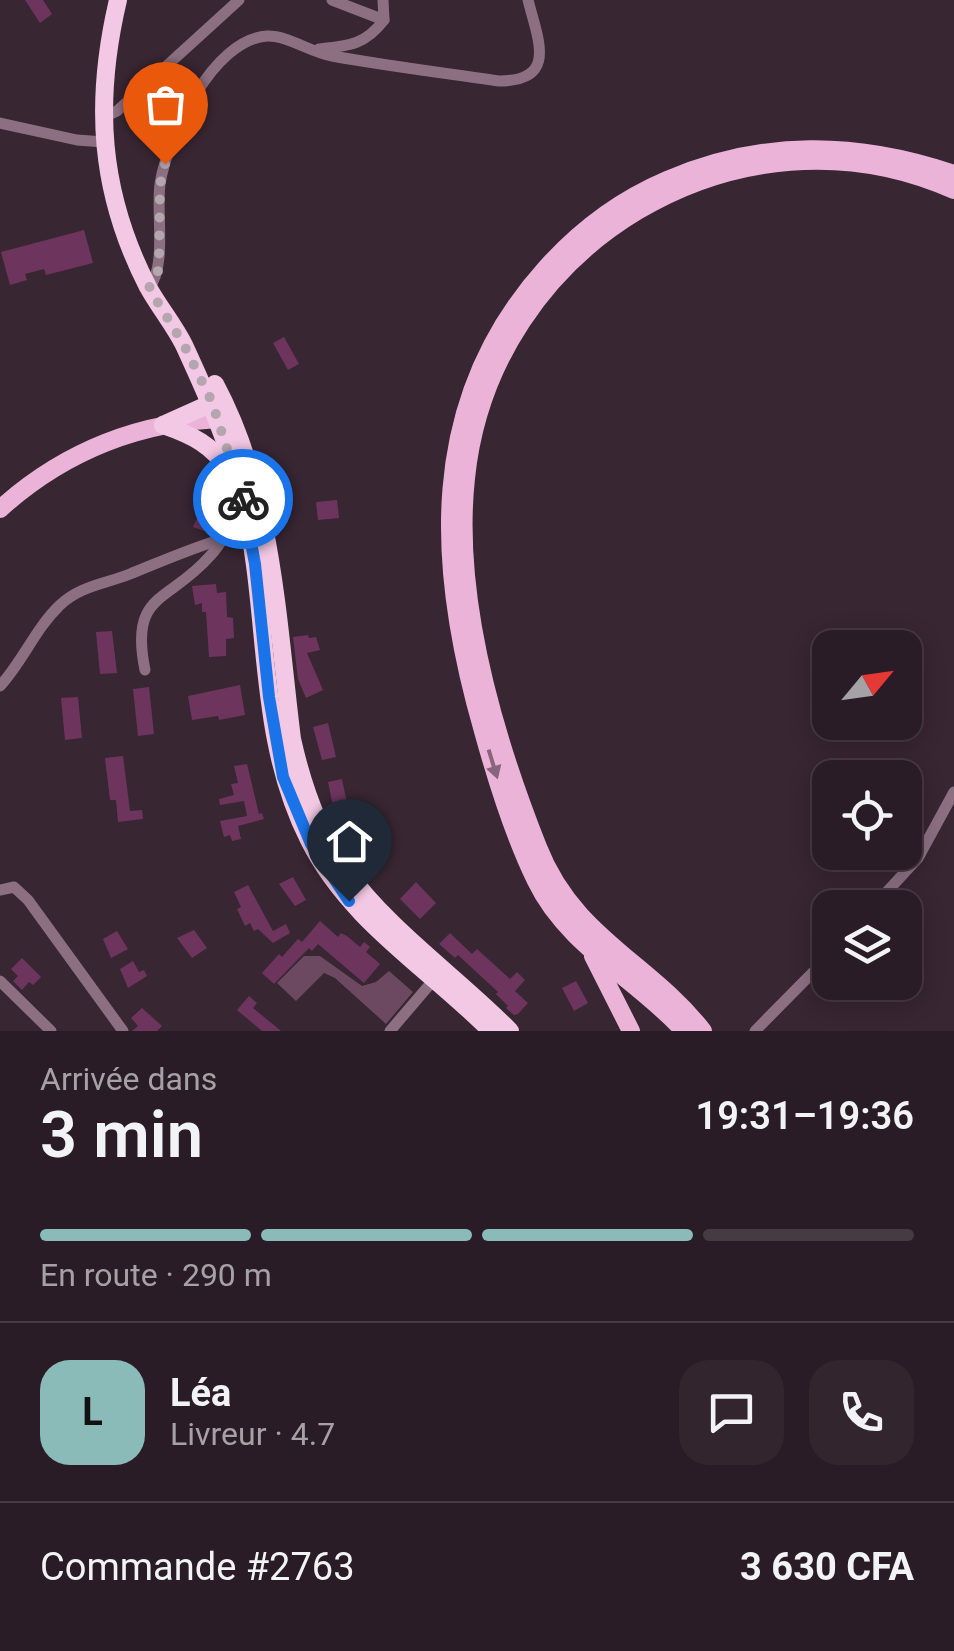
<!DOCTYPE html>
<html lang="fr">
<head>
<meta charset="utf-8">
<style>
  :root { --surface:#2a1c26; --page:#32252e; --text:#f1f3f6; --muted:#a5a1a7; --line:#463a43; --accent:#8bbbb9 }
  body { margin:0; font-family:Roboto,sans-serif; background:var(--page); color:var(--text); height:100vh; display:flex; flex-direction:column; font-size:38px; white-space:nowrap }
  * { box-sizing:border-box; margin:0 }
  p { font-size:32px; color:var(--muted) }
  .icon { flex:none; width:55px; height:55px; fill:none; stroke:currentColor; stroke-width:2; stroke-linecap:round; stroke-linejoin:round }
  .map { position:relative; height:1031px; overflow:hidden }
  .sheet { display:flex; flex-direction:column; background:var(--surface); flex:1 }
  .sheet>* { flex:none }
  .needle { width:65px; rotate:61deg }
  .controls { position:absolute; left:812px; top:630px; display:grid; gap:20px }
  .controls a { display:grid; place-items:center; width:110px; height:110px; border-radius:20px; background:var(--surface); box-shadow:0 5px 25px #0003,0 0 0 2px var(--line); font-size:50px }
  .pin { position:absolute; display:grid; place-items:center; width:85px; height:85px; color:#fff; margin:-102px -42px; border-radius:50% 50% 50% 0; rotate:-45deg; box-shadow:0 0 10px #0007 }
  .pin .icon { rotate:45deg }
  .courier { position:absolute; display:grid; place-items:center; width:100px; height:100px; margin:-50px; border:8px solid #1a73e8; border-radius:50%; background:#fff; color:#222; box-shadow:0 2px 12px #0007 }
  .headline em { font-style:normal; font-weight:600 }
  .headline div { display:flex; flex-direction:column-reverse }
  .headline { display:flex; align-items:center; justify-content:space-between; height:170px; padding:0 40px }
  h1 { font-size:65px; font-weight:600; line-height:75px }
  .bar { display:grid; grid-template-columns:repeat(4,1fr); gap:15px 10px; align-content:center; height:120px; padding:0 40px }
  .bar i { height:12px; border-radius:8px; background:var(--line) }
  .bar .on { background:var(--accent) }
  .bar p { grid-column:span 4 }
  .line { display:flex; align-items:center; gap:25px; padding:0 40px; border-top:2px solid var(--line) }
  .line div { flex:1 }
  .round { display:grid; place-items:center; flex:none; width:105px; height:105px; border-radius:30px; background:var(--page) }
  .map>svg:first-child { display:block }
  .green { fill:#6c4961 }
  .building { fill:#6d355d }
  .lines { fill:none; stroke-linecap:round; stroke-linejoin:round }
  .minor { stroke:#8c7082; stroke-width:11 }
  .primary { stroke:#ecb3d9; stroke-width:18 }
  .trunk { stroke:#f2c8e4; stroke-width:18 }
  .oneway { fill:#89657d }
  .done { stroke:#b4a5ae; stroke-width:10; stroke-dasharray:0 18 }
  .route { stroke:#1a73e8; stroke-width:12 }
</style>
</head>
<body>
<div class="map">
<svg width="954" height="1031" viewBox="0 0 954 1031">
  <rect width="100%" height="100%" fill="#382632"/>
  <path class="green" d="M304 956H320L362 986 376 982 389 971 413 992 386 1024 335 978 324 973 296 1001 277 983Z"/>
  <g class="building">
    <path d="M25 0H43L52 14 40 23Z"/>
    <path d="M84 230 93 263 46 275 44 269 25 274 27 280 10 285 1 252Z"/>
    <path d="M284 337 299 364 288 370 273 343Z"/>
    <path d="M337 500 339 518 318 520 316 502Z"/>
    <path d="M204 503 221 510 215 531 210 533 193 527Z"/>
    <path d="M216 584 217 593 226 592 227 617 233 618 234 638 226 639V656L209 657 206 612H202V603L195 605 192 586Z"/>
    <path d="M112 631 117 673 100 674 96 632Z"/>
    <path d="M308 635 309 638 316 637 320 650 307 653 323 690 306 698 298 679 293 637Z"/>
    <path d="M240 685 245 715 219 720 218 716 192 720 188 696Z"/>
    <path d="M149 687 154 734 138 736 133 689Z"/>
    <path d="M78 697 82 738 65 740 61 698Z"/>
    <path d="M328 723 336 757 322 760 313 727Z"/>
    <path d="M123 756 130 811 142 810 143 819 118 822 116 800H110L105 758Z"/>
    <path d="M247 764 259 814 262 813 264 819 238 826 241 839 232 841 230 835 224 837 220 821 247 816 244 801 220 805 219 799 234 795 231 784 238 783 234 766Z"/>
    <path d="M342 779 349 813 335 816 328 782Z"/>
    <path d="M293 877 306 900 295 906 279 884Z"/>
    <path d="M416 882 436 903 420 919 400 899Z"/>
    <path d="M248 885 273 931 286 924 290 933 273 943 258 929 254 931 250 923 245 926 237 909 241 907 234 892Z"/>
    <path d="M320 921 338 937 341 933 347 936 360 947 364 942 370 947 366 952 380 964 364 983 318 944 312 951 309 948 274 984 262 973 279 954 282 957 298 939 302 942Z"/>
    <path d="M194 930 207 948 192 958 177 938Z"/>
    <path d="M117 931 128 949 111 958 103 939Z"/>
    <path d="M450 933 472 954 477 949 510 979 517 972 525 980 515 991 528 1003 518 1014 514 1015 506 1008 508 1006 496 994 498 992 458 955 455 958 439 944Z"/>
    <path d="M22 958 41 977 33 985 29 982 22 990 13 981 18 976 11 969Z"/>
    <path d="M133 961 139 972 144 970 147 976 128 988 120 969Z"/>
    <path d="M576 981 588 1003 574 1011 562 988Z"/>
    <path d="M249 996 257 1003 253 1008 281 1031H262L237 1010Z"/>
    <path d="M142 1008 162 1026 157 1031H132L138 1026 131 1018Z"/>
  </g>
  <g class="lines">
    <g class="minor">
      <path d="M332 0 384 20"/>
      <path d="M319 49C349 46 365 45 384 20L383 0"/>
      <path d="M102 118 117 111 239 0"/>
      <path d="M0 123 77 140 104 142"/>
      <path d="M149 288C167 266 156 213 160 184 167 138 213 39 267 36 287 35 312 53 332 56 388 66 444 73 499 81 558 81 538 40 528 0"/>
      <path d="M145 670C129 592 169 603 210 556 225 540 232 521 241 500"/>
      <path d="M0 686C23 661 35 629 60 605 80 586 105 584 130 574 162 561 192 548 225 538"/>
      <path d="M0 890 14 887 28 900 123 1031"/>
      <path d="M872 908 918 858 954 792"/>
      <path d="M0 981 51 1031"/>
      <path d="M390 1031 437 976"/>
      <path d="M755 1031 830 955"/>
    </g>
    <g class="primary">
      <path d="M0 509C64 451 142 420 228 419"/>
      <path d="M593 956 631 1031"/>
      <path d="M684 1031C637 979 567 946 536 881 513 834 497 782 483 731 436 568 425 402 546 268 580 230 620 200 667 180 763 139 857 141 954 174"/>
      <path d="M703 1031C649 962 573 937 538 847 494 736 453 598 466 478 490 245 738 94 954 190"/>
    </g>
    <g class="trunk">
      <path d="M118 0C94 102 99 192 148 287 159 307 174 325 184 345 207 395 230 446 243 500 271 613 255 734 309 840 350 922 429 968 491 1031"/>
      <path d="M215 384C273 492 277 620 292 739 302 784 317 829 344 868 389 931 456 976 510 1031"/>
      <path d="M163 425C192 435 213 445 230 472"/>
      <path d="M163 425 212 403"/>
    </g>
  </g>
  <defs><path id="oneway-solid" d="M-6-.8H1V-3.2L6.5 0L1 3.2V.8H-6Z" transform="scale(2.5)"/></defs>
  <use class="oneway" href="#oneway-solid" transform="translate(493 764) rotate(73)"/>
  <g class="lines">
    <path class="done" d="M165 164 160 185 159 269 149 288 184 345 212 402 243 499"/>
    <path class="route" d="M243 499 255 564 269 697 283 777 311 844 349 901"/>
  </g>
</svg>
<div class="controls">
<a><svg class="needle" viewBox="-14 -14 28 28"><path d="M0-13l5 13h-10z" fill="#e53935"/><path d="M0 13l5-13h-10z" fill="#a5a1a7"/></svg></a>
<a><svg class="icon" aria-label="locate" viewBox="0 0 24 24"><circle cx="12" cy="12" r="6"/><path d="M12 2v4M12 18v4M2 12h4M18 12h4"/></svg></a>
<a><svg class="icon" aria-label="layers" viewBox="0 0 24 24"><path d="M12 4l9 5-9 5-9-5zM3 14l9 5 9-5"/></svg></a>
</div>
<div class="pin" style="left:165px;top:164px;background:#ea580c"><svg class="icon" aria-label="bag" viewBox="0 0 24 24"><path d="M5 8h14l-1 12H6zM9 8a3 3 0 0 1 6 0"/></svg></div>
<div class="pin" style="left:349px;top:901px;background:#1f2937"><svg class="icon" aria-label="home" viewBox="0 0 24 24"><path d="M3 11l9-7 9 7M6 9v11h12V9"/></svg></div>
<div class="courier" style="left:243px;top:499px"><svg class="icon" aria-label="bike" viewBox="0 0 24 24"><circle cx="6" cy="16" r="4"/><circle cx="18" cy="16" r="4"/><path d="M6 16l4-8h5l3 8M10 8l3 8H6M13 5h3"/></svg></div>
</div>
<section class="sheet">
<div class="headline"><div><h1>3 min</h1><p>Arrivée dans</p></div><em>19:31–19:36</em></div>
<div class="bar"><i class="on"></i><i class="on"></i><i class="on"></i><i></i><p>En route · 290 m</p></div>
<div class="line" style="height:180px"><b class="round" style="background:var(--accent);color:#111">L</b><div><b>Léa</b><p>Livreur · 4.7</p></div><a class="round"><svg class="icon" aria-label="chat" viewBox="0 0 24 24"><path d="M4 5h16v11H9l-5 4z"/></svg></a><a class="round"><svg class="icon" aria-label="phone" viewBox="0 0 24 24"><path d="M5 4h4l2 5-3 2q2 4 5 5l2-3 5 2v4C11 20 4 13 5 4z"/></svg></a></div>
<div class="line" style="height:130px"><div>Commande #2763</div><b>3 630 CFA</b></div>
</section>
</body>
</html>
